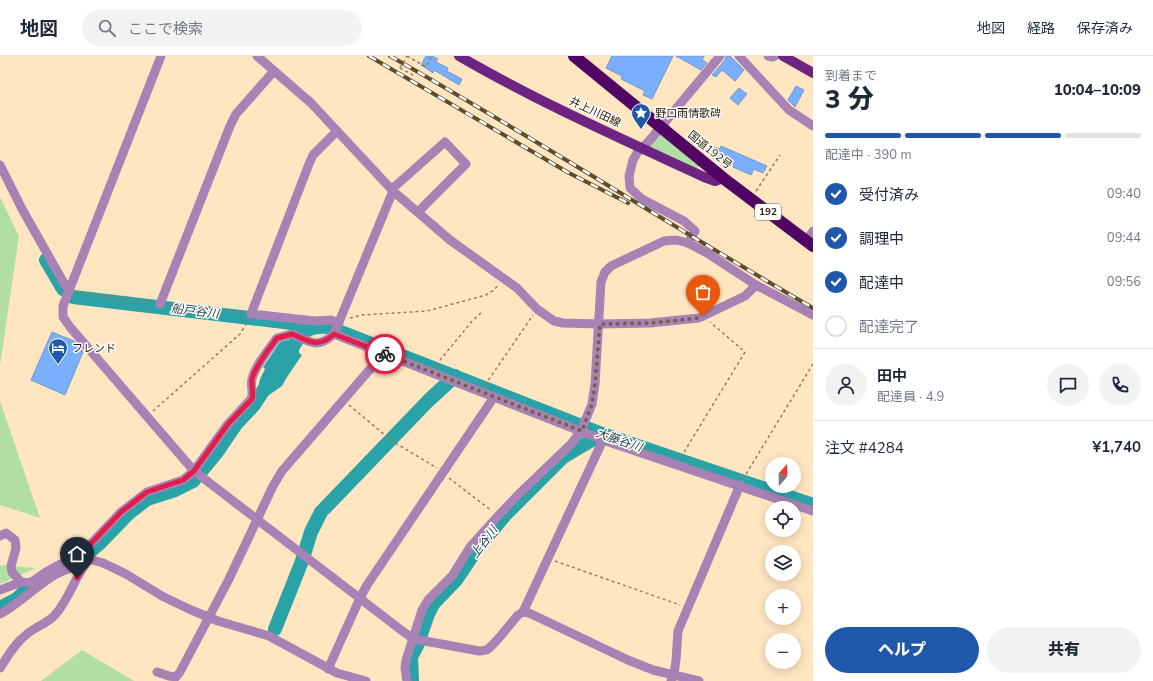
<!DOCTYPE html>
<html lang="ja">
<head>
<meta charset="utf-8">
<style>
  :root { --surface:#fff; --page:#f2f2f3; --text:#1f2937; --muted:#747a83; --line:#e0e1e3; --accent:#1f58aa }
  body { margin:0; font-family:"Nunito Sans","Noto Sans JP",sans-serif; background:var(--page); color:var(--text); height:100vh; display:flex; flex-direction:column; font-size:15px; white-space:nowrap }
  * { box-sizing:border-box; margin:0 }
  p { font-size:13px; color:var(--muted) }
  .icon { flex:none; width:22px; height:22px; fill:none; stroke:currentColor; stroke-width:2; stroke-linecap:round; stroke-linejoin:round }
  .map { position:relative; flex:1; overflow:hidden }
  .side { display:flex; flex-direction:column; background:var(--surface); width:340px }
  .side>* { flex:none }
  .needle { width:26px; rotate:20deg }
  .tools { position:absolute; left:765px; top:401px; display:grid; gap:8px }
  .tools a { display:grid; place-items:center; width:36px; height:36px; border-radius:50%; background:var(--surface); box-shadow:0 2px 10px #0003; font-size:20px }
  .pin { position:absolute; display:grid; place-items:center; width:34px; height:34px; color:#fff; margin:-41px -17px; border-radius:50% 50% 50% 0; rotate:-45deg; box-shadow:0 0 4px #0007 }
  .pin .icon { rotate:45deg }
  .courier { position:absolute; display:grid; place-items:center; width:40px; height:40px; margin:-20px; border:3px solid #e11d48; border-radius:50%; background:#fff; color:#222; box-shadow:0 1px 5px #0007 }
  .overview em { font-style:normal; font-weight:800 }
  .overview div { display:flex; flex-direction:column-reverse }
  .overview { display:flex; align-items:center; justify-content:space-between; height:68px; padding:0 12px }
  h1 { font-size:26px; font-weight:800; line-height:30px }
  .bar { display:grid; grid-template-columns:repeat(4,1fr); gap:6px 4px; align-content:center; height:48px; padding:0 12px }
  .bar i { height:5px; border-radius:3px; background:var(--line) }
  .bar .current { background:var(--accent) }
  .bar p { grid-column:span 4 }
  .line { display:flex; align-items:center; gap:10px; padding:0 12px; border-top:1px solid var(--line) }
  .line div { flex:1 }
  .round { display:grid; place-items:center; flex:none; width:42px; height:42px; border-radius:21px; background:var(--page) }
  ol { padding:0 12px; list-style:none }
  li { display:flex; align-items:center; gap:12px; height:44px }
  li p { margin-inline-start:auto }
  li .icon { padding:4px; border-radius:50%; background:var(--accent); color:#fff; stroke-width:4 }
  li:last-child { color:var(--muted) }
  li i { width:22px; height:22px; border:2px solid var(--line); border-radius:50% }
  .button { display:flex; gap:8px; margin-top:auto; padding:8px 12px }
  .button a { flex:1; height:46px; border-radius:24px; background:var(--accent); color:#fff; font-size:16px; font-weight:800; line-height:46px; text-align:center }
  .button a+a { background:var(--page); color:var(--text) }
  header { display:flex; align-items:center; gap:24px; box-sizing:border-box; height:56px; padding:0 20px; background:var(--surface); border-bottom:1px solid var(--line) }
  header strong { font-size:19px }
  nav { display:flex; gap:22px; margin-inline-start:auto; font-size:14px }
  .search { width:280px; height:36px; background:var(--page); display:flex; align-items:center; gap:10px; box-sizing:border-box; padding:0 14px; border-radius:22px; color:var(--muted); font-size:15px }
  main { display:flex; flex:1; min-height:0 }
  .map>svg:first-child { display:block }
  .green { fill:#b1dfa2 }
  .water { fill:#29a3a7 }
  .lines { fill:none; stroke-linecap:round; stroke-linejoin:round }
  .river { stroke:#29a3a7; stroke-width:14 }
  .building { fill:#7aaffe; stroke:#7399d1 }
  .path { stroke:#937f60; stroke-width:1.5; stroke-dasharray:3 3; stroke-linecap:butt }
  .minor { stroke:#a882b4; stroke-width:9 }
  .major { stroke:#6e2482; stroke-width:10 }
  .highway { stroke:#510663; stroke-width:12 }
  .rail-casing { stroke:#5e4c30; stroke-width:4 }
  .rail { stroke:#fff; stroke-width:2.5; stroke-dasharray:8; stroke-linecap:butt }
  .path-bridge { stroke:#937f60; stroke-width:1.5; stroke-dasharray:3 3; stroke-linecap:butt }
  .done { stroke:#746144; stroke-width:4; stroke-dasharray:0 7.2 }
  .route { stroke:#e11d48; stroke-width:5 }
  .labels { text-anchor:middle; dominant-baseline:central; stroke-width:3; stroke-linejoin:round; paint-order:stroke }
  .shield { fill:#fff; stroke:#695f4d; stroke-width:1 }
  .shield-label { font-size:10px; font-weight:bold; fill:#291a01 }
  .street-label { font-size:11px; fill:#291a01; stroke:#fff }
  .poi-label { font-size:11px; fill:#291a01; stroke:#fff; text-anchor:start }
  .water-label { font-size:12px; font-style:italic; fill:#294243; stroke:#fff }
</style>
</head>
<body>
<header>
<strong>地図</strong>
<div class="search"><svg class="icon" aria-label="search" viewBox="0 0 24 24"><circle cx="10" cy="10" r="6"/><path d="M15 15l6 6"/></svg>ここで検索</div>
<nav><a>地図</a><a>経路</a><a>保存済み</a></nav>
</header>
<main>
<div class="map">
<svg width="813" height="625" viewBox="0 0 813 625">
  <rect width="100%" height="100%" fill="#ffe6c0"/>
  <g class="green">
    <path d="M659 76 701 109 697 113 647 89Z"/>
    <path d="M0 141 19 180 0 310Z"/>
    <path d="M0 345 40 462 0 449Z"/>
    <path d="M0 509 36 512 0 528Z"/>
    <path d="M82 594 134 625H41Z"/>
  </g>
  <path class="water" d="M288 284 299 290V297L302 299 287 321 282 330 269 339 258 332 260 323 265 313 263 311 280 286Z"/>
  <g class="lines">
    <g class="river">
      <path d="M46 204 63 233"/>
      <path d="M73 241 317 270"/>
      <path d="M285 303C299 283 300 269 328 271L602 378 813 449"/>
      <path d="M0 552 17 543 31 529 54 516 79 505 100 487 129 457 147 443 175 434 193 425 217 396 236 368 253 350 273 320"/>
      <path d="M275 573 302 505 311 476 321 456 428 345 455 320"/>
      <path d="M412 625 411 601 417 590 428 558 433 548 456 524 476 494 505 459 563 401 602 378"/>
    </g>
  </g>
  <g class="building">
    <path d="M426 0H432L438 3 436 6 448 12 447 15 462 23 459 29 434 14 433 17 421 9Z"/>
    <path d="M612 0H673L652 43 643 39 645 35 621 23 622 20 606 12Z"/>
    <path d="M676 0H704L702 4 707 7 701 14Z"/>
    <path d="M726 0H730L744 14 735 25 722 14 716 21 712 19 725 4Z"/>
    <path d="M796 30 804 34 795 51 788 44Z"/>
    <path d="M739 32 747 38 738 49 730 42Z"/>
    <path d="M721 90 767 110 763 117 754 113 751 119 733 111 734 108 717 101 711 96 714 91 720 93Z"/>
    <path d="M52 276 74 285 83 296 65 339 31 324Z"/>
  </g>
  <g class="lines">
    <g class="path">
      <path d="M407 0 426 11 432 0"/>
      <path d="M400 12 413 19"/>
      <path d="M756 135 780 99"/>
      <path d="M77 237 153 247"/>
      <path d="M168 249 244 257"/>
      <path d="M350 262 362 259 427 255 486 239 494 234 499 228"/>
      <path d="M436 309 473 264 481 257"/>
      <path d="M485 329 533 259"/>
      <path d="M349 349 392 385 437 412"/>
      <path d="M153 355 240 278 248 265"/>
      <path d="M681 401 745 296 710 266"/>
      <path d="M449 422 492 455"/>
      <path d="M743 423 813 308"/>
      <path d="M555 505 680 549"/>
    </g>
    <g class="minor">
      <path d="M161 0 63 250V261L70 271 194 415 405 577 414 583 479 595C482 595 485 595 488 593 497 586 510 568 518 559L523 556 529 557 628 604 653 614 699 625"/>
      <path d="M257 0 311 47 393 135 450 184 517 232 537 253 554 265 563 267 600 268 650 267 699 262 745 240 756 229"/>
      <path d="M739 0 789 54 813 70"/>
      <path d="M768 0 773 1 775 0"/>
      <path d="M337 75 313 99 309 108 251 258 315 265 331 264 339 267"/>
      <path d="M0 109 22 153 65 229 70 234"/>
      <path d="M392 133 445 86 466 108 418 156"/>
      <path d="M806 185 813 175"/>
      <path d="M688 187 695 175 684 165 642 143 630 132 629 120 633 104 637 97 650 84 720 0"/>
      <path d="M160 248 230 70 236 58 274 15"/>
      <path d="M334 278 603 384 813 455"/>
      <path d="M0 480 6 477 15 484 16 492 11 510 12 516 21 526"/>
      <path d="M89 503 103 507 126 518 162 540 191 554 218 565 269 580 337 617 366 625"/>
      <path d="M0 534 21 526 31 527 46 516 83 496 121 456 147 436 183 424 194 415 228 368 251 343C254 336 250 330 252 323 255 310 269 293 277 282L292 278C309 285 317 294 334 278L393 135"/>
      <path d="M523 556 603 384"/>
      <path d="M0 558C26 545 53 510 84 509"/>
      <path d="M0 612C8 600 15 587 27 578 35 571 48 567 55 559 70 542 75 520 89 503L85 499"/>
      <path d="M328 613 360 542 367 529 494 341"/>
      <path d="M157 616 169 620 176 621 180 616 229 523 273 430 282 415 384 297"/>
      <path d="M407 625 405 613 406 604 422 554 428 544 452 520 470 491 498 460 518 439 571 388 581 375 592 348 595 328 601 226 605 216 611 210 664 185 676 184 688 187 707 197 756 229 813 259"/>
      <path d="M671 625 674 619 676 604 678 575 740 429"/>
    </g>
    <g class="major">
      <path d="M459 0C538 46 622 83 704 121L715 125 723 122"/>
      <path d="M783 0 813 17"/>
    </g>
    <path class="highway" d="M574 0 723 122 813 190"/>
    <g class="rail-casing">
      <g id="rail">
        <path d="M369 0 569 117 628 147"/>
        <path d="M390 0C533 81 671 170 813 252"/>
      </g>
    </g>
    <use href="#rail" class="rail"/>
    <path class="path-bridge" d="M400 12 407 0"/>
  </g>
  <g class="lines">
    <path class="done" d="M385 298 582 375 592 348 595 328 600 268 650 267 699 262 703 260"/>
    <path class="route" d="M77 522 84 510 89 504 83 496 121 456 147 436 183 424 194 415 228 368 252 343C254 336 251 330 252 323 255 310 269 293 277 282L292 278C309 285 318 293 334 278L385 298"/>
  </g>
  <defs>
    <g id="sight-pin" transform="scale(1)"><path d="M0 17L-7.5 6A9.5 9.5 0 1 1 7.5 6Z" fill="#1f58aa" stroke="#fff"/><path d="M0-6L1.8-2.2L6-1.7L2.9 1.2L3.7 5.4L0 3.3L-3.7 5.4L-2.9 1.2L-6-1.7L-1.8-2.2Z" fill="#fff"/></g>
    <g id="hotel-pin" transform="scale(1)"><path d="M0 17L-7.5 6A9.5 9.5 0 1 1 7.5 6Z" fill="#1f58aa" stroke="#fff"/><path d="M-6-4.5h1.5V1H6V5H4.5V3h-9V5H-6ZM-4 0a1.8 1.8 0 1 1 3.6 0ZM.5 0V-2.5h3Q6-2.5 6 0Z" fill="#fff"/></g>
  </defs>
  <g fill-rule="evenodd">
    <use href="#sight-pin" x="641" y="57"/>
    <use href="#hotel-pin" x="58" y="292"/>
  </g>
  <g class="labels">
    <rect class="shield" x="755" y="148" width="26" height="16" rx="3"/>
    <g class="shield-label">
      <text x="768" y="156">192</text>
    </g>
    <g class="street-label">
      <text transform="translate(595 56) rotate(25)">井上川田線</text>
      <text transform="translate(710 94) rotate(39)">国道192号</text>
    </g>
    <g class="poi-label">
      <text x="655" y="57">野口雨情歌碑</text>
      <text x="72" y="292">フレンド</text>
    </g>
    <g class="water-label">
      <text transform="translate(195 255) rotate(7)">船戸谷川</text>
      <text transform="translate(619 384) rotate(19)">大藤谷川</text>
      <text transform="translate(484 486) rotate(-53)">上谷川</text>
    </g>
  </g>
</svg>
<div class="tools">
<a><svg class="needle" viewBox="-14 -14 28 28"><path d="M0-13l5 13h-10z" fill="#e53935"/><path d="M0 13l5-13h-10z" fill="#747a83"/></svg></a>
<a><svg class="icon" aria-label="locate" viewBox="0 0 24 24"><circle cx="12" cy="12" r="6"/><path d="M12 2v4M12 18v4M2 12h4M18 12h4"/></svg></a>
<a><svg class="icon" aria-label="layers" viewBox="0 0 24 24"><path d="M12 4l9 5-9 5-9-5zM3 14l9 5 9-5"/></svg></a>
<a>+</a>
<a>−</a>
</div>
<div class="pin" style="left:703px;top:260px;background:#ea580c"><svg class="icon" aria-label="bag" viewBox="0 0 24 24"><path d="M5 8h14l-1 12H6zM9 8a3 3 0 0 1 6 0"/></svg></div>
<div class="pin" style="left:77px;top:522px;background:#1f2937"><svg class="icon" aria-label="home" viewBox="0 0 24 24"><path d="M3 11l9-7 9 7M6 9v11h12V9"/></svg></div>
<div class="courier" style="left:385px;top:298px"><svg class="icon" aria-label="bike" viewBox="0 0 24 24"><circle cx="6" cy="16" r="4"/><circle cx="18" cy="16" r="4"/><path d="M6 16l4-8h5l3 8M10 8l3 8H6M13 5h3"/></svg></div>
</div>
<section class="side">
<div class="overview"><div><h1>3 分</h1><p>到着まで</p></div><em>10:04–10:09</em></div>
<div class="bar"><i class="current"></i><i class="current"></i><i class="current"></i><i></i><p>配達中 · 390 m</p></div>
<ol>
<li><svg class="icon" aria-label="check" viewBox="0 0 24 24"><path d="M5 12l5 5 9-10"/></svg>受付済み<p>09:40</p></li>
<li><svg class="icon" aria-label="check" viewBox="0 0 24 24"><path d="M5 12l5 5 9-10"/></svg>調理中<p>09:44</p></li>
<li><svg class="icon" aria-label="check" viewBox="0 0 24 24"><path d="M5 12l5 5 9-10"/></svg>配達中<p>09:56</p></li>
<li><i></i>配達完了</li>
</ol>
<div class="line" style="height:72px"><a class="round"><svg class="icon" aria-label="person" viewBox="0 0 24 24"><circle cx="12" cy="8" r="4"/><path d="M4 21q1-7 8-7t8 7"/></svg></a><div><b>田中</b><p>配達員 · 4.9</p></div><a class="round"><svg class="icon" aria-label="chat" viewBox="0 0 24 24"><path d="M4 5h16v11H9l-5 4z"/></svg></a><a class="round"><svg class="icon" aria-label="phone" viewBox="0 0 24 24"><path d="M5 4h4l2 5-3 2q2 4 5 5l2-3 5 2v4C11 20 4 13 5 4z"/></svg></a></div>
<div class="line" style="height:52px"><div>注文 #4284</div><b>¥1,740</b></div>
<div class="button"><a>ヘルプ</a><a>共有</a></div>
</section>
</main>
</body>
</html>
